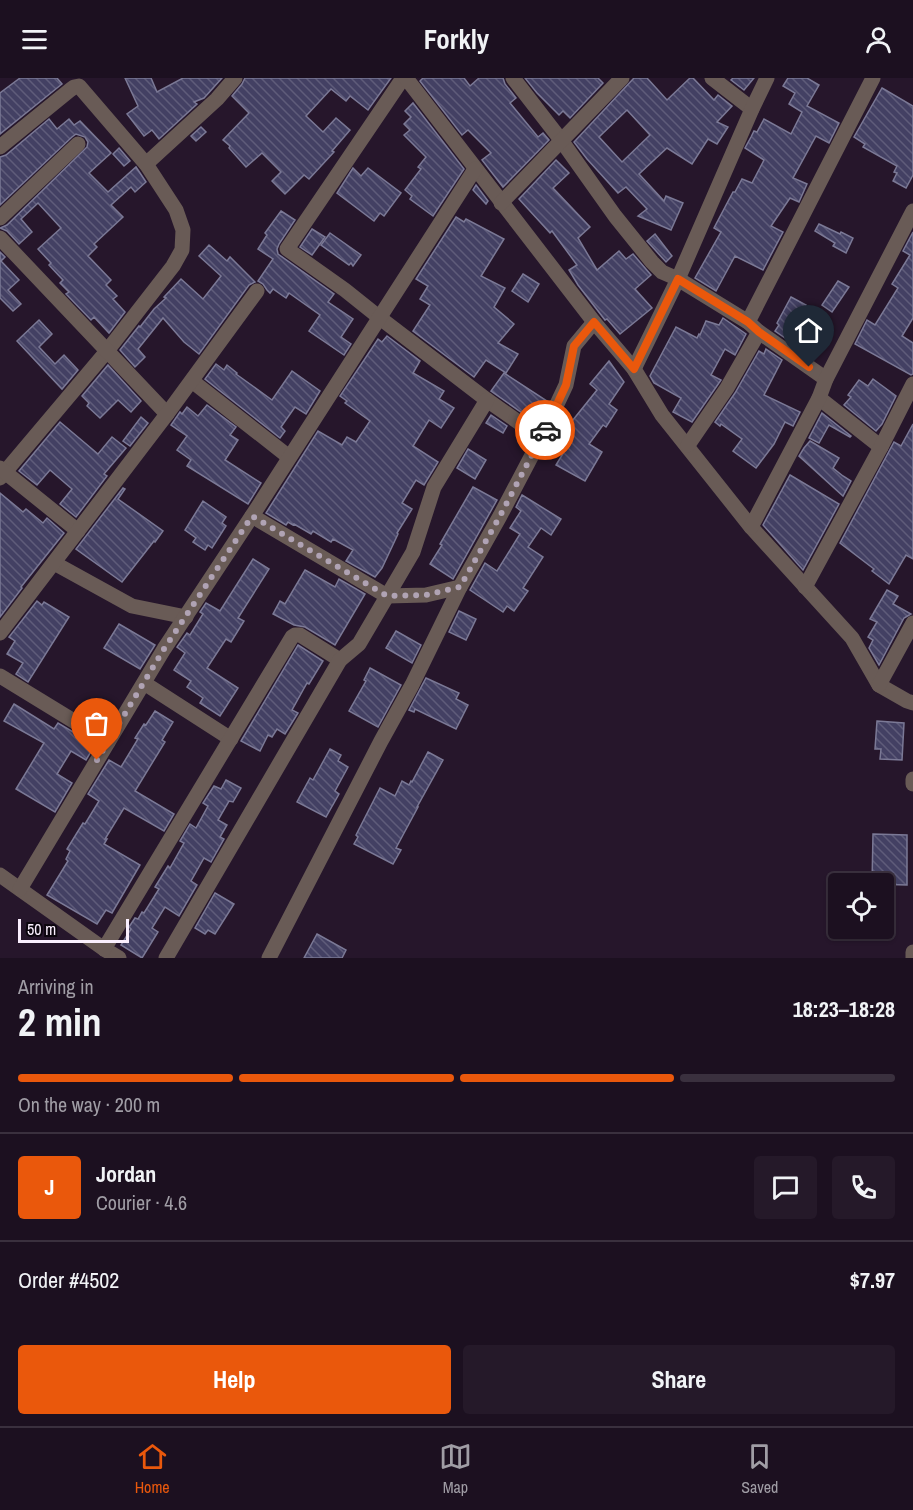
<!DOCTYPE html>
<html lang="en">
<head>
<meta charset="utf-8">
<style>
  :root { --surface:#1c1020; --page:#251929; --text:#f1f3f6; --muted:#a09da5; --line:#3a303e; --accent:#ea580c }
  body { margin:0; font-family:"Archivo Narrow",sans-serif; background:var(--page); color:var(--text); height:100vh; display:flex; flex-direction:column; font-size:22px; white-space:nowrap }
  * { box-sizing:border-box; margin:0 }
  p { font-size:20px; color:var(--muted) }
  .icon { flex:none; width:33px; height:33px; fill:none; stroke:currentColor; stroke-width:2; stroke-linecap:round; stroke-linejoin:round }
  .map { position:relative; height:880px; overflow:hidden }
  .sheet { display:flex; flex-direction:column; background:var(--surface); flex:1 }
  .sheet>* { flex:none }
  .fabs { position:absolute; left:828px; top:795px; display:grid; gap:12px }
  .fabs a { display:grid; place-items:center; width:66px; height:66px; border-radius:6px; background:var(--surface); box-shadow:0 2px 4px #0004,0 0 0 2px var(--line); font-size:30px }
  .scale { position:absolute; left:18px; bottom:15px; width:111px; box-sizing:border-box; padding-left:6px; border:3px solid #faeffe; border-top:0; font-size:16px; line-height:21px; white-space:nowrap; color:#faeffe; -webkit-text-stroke:4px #0b050d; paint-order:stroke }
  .pin { position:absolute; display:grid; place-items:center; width:51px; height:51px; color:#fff; margin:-62px -26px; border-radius:50% 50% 50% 0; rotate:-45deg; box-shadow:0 0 6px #0007 }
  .pin .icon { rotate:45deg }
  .courier { position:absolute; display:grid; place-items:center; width:60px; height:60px; margin:-30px; border:4px solid #ea580c; border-radius:50%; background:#fff; color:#222; box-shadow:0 2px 8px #0007 }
  .head em { font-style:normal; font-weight:800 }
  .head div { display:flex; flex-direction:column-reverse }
  .head { display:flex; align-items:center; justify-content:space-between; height:102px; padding:0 18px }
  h1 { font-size:39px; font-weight:800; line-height:45px }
  .bar { display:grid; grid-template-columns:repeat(4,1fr); gap:9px 6px; align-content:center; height:72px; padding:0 18px }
  .bar i { height:8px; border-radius:4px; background:var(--line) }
  .bar .current { background:var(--accent) }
  .bar p { grid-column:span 4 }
  .line { display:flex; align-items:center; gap:15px; padding:0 18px; border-top:2px solid var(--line) }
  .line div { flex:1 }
  .round { display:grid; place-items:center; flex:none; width:63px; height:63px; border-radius:6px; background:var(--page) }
  .action { display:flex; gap:12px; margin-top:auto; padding:12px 18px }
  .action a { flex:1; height:69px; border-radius:6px; background:var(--accent); color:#fff; font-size:24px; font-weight:800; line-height:69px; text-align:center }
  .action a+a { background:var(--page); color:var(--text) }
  header { display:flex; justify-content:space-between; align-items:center; height:78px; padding:0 18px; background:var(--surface); font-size:27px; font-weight:800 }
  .tab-bar { display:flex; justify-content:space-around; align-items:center; height:84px; border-top:2px solid var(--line); background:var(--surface); font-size:16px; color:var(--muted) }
  .tab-bar a { display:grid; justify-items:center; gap:3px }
  .tab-bar .current { color:var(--accent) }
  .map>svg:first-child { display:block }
  .building { fill:url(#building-back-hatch); stroke:#7b7996; stroke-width:1.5; fill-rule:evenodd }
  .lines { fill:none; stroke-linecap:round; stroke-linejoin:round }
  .minor { stroke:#695b56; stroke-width:15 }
  .done { stroke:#b0a3b4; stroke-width:6; stroke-dasharray:0 10.8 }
  .route { stroke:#ea580c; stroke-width:8 }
</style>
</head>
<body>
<header><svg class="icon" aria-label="menu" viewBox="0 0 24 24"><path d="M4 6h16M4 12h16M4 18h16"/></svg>Forkly<svg class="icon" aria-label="person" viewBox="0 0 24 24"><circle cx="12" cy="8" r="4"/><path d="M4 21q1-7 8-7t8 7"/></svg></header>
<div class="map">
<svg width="913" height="880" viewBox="0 0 913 880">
  <defs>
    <pattern id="building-back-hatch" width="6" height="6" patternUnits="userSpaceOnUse" patternTransform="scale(1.5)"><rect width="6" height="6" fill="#434063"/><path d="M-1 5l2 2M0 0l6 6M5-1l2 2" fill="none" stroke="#5f5c7a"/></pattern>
  </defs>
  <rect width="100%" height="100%" fill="#26162b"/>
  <g class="building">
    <path d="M20 0H57L62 6 0 56V15Z"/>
    <path d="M125 0H151L157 14 183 0H222L204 20 194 24 197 26 159 61 152 52 144 58 127 36 138 28Z"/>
    <path d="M245 0H391L368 32 350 18 346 23 331 11 306 38 323 54 336 40 350 52 332 73 334 74 309 101 304 97 285 116 272 103 281 94 262 75 246 89 229 70 230 68 223 62 249 35 232 18 242 6Z"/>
    <path d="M423 0H464L470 8 479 0H503L505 6 516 20 510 25 538 59 543 55 549 62 503 109 482 82 491 75 468 52 462 57 420 3Z"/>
    <path d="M525 0H598L603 5 570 40 563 33 559 37 537 15Z"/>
    <path d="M634 0H647L667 22 690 0H693L714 22 718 17 732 28 717 44 728 49 717 66 708 61 692 86 667 70 639 96 664 123 666 118 683 125 671 152 638 138 647 131 626 109 618 115 587 81 574 64ZM627 32 650 57 622 84 599 59Z"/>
    <path d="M733 0H754L744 12 731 2Z"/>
    <path d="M788 0H807L819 7 807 28 839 45 829 65 816 58 793 100 807 106 799 124 790 120 771 148 783 154 763 192 735 178 716 213 695 200 721 154 714 150 733 114H735L742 101 752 105 764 82 745 70 751 59 754 53 757 54 764 41 791 56 802 34 789 26 795 15 783 8Z"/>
    <path d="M882 10 913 28V97L906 110 893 103 897 95 894 94 897 88 863 69 865 66 854 59Z"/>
    <path d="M413 25 464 91 433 138 410 121 412 118 405 112 421 91 418 89 426 79 404 57 410 52 404 46 411 39 405 33Z"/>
    <path d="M49 41 57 51 69 41 74 47 80 43 111 75 89 95 108 114 136 89 146 104 135 114 131 109 111 127 123 139 94 166 97 169 88 178 111 202 106 207 117 218 113 221 125 234 109 255 94 239 91 242 66 216 69 214 60 205 63 202 49 187 51 185 38 171 61 150 38 125 21 141 32 154 19 166 7 153 0 150 7 147 87 69 88 64 85 59 76 56 72 59 0 127V79L6 77Z"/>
    <path d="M201 49 206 54 196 63 191 58Z"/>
    <path d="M119 70 130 83 124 88 113 76Z"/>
    <path d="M556 82 569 95 553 110 590 149 578 160 597 192 619 173 626 181 633 176 651 197 635 211 652 230 620 256 607 241 605 242 578 207 569 192 577 187 552 153 550 155 519 121Z"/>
    <path d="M353 90 361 98 368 90 401 115 384 138 380 135 374 143 337 115Z"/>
    <path d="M476 107 488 123 486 126 473 112Z"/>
    <path d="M281 133 295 142 279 166 277 171 278 176 334 216 328 224 353 241 341 259 351 266 344 277 309 253 320 237 289 215 286 220 273 211 270 215 267 212 263 206 258 203 273 181 258 171 267 157 265 155Z"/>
    <path d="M456 139 464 144 466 141 504 161 481 198 505 210 494 229 514 246 498 265 518 276 506 295 486 282 474 299 413 253 430 227 420 221 428 208 416 201Z"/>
    <path d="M819 146 840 156 841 154 853 160 846 175 833 168 835 165 815 153Z"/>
    <path d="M312 151 325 159 312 177 300 169Z"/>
    <path d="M913 154V240L902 258 913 265V296L911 297 855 266 867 242 875 247 898 210 892 206 910 177 903 173Z"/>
    <path d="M330 155 361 177 353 188 351 185 349 187 321 167Z"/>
    <path d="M655 156 672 178 666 184 647 163Z"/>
    <path d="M209 167 227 183 230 179 255 204 249 207 199 276 184 264 163 240 138 271 145 279 135 289 120 272 139 248 140 249 154 231 166 220 164 219 181 201 203 221 221 198 199 178Z"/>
    <path d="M0 174 5 179 1 183 19 202 8 212 21 226 13 233 0 220Z"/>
    <path d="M523 196 539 206 528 224 512 213Z"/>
    <path d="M838 203 849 209 832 234 822 227Z"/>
    <path d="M791 219 806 227 796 245 807 251 798 269 775 253 779 247 777 245Z"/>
    <path d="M723 240 746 256 735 277 725 271 711 297 721 302 692 344 673 334 681 320 654 305 650 298 676 249 697 260 699 256 700 257 706 243 719 247Z"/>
    <path d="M39 242 52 256 39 269 55 286 64 277 78 292 62 311 17 263Z"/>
    <path d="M387 258 420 283 413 295 444 313 439 321 454 330 441 350 429 342 413 368 438 384 424 407 416 402 402 425 412 431 397 455 398 456 382 490 375 499 346 483 353 472 333 461 331 464 313 453 311 456 294 446 293 447 288 444 286 447 266 435 318 353 342 367 347 359 356 364 370 343 345 325 347 323 340 318 378 261 382 264Z"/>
    <path d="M766 271 782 282 764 317 800 334 793 348 785 344 774 366 756 390 733 373 742 361 721 346 720 348 715 344 735 315 759 273 764 276Z"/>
    <path d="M609 283 624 304 609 326 617 332 606 349 603 347 589 366 602 374 585 403 556 387 567 369 556 363 597 312 590 306Z"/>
    <path d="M216 286 224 292 227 287 237 295 236 296 272 322 292 293 320 313 306 336 295 329 281 349 285 353 280 360 205 301Z"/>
    <path d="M108 287 141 323 131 334 118 322 100 340 87 328 89 325 82 318Z"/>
    <path d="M504 295 547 323 541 337 537 334 532 342 491 313Z"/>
    <path d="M873 301 896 318 882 346 876 353 844 327 851 319 848 317 859 302 868 308Z"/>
    <path d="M207 327 236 349 230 357 238 362 225 382 261 405 248 426 187 388 191 382 177 372 187 358 171 347 180 334 182 336 187 329 198 338Z"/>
    <path d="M822 335 851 358 850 359 829 347 819 365 809 360Z"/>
    <path d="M491 337 507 348 503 355 486 345Z"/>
    <path d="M141 339 148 345 130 368 123 363Z"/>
    <path d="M60 344 98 376 112 359 126 370 104 396 107 398 76 439 60 426 72 411 50 392 37 407 19 393Z"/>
    <path d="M913 346V481L906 477 889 506 872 493 874 491 840 465 894 364 901 368Z"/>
    <path d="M810 363 839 380 833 390 843 398 851 403 843 418 799 378 804 370Z"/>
    <path d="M468 371 486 382 475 401 457 390Z"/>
    <path d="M790 397 839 426 803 492 763 447Z"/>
    <path d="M473 409 497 422 453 501 430 486 442 467 440 466Z"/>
    <path d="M123 410 125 411 118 421 163 453 155 464 154 463 122 504 76 471Z"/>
    <path d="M0 415 23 434 26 431 43 445 47 440 64 455 21 509 22 510 0 539Z"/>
    <path d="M522 417 561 441 551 457 541 450 528 469 543 479 523 510 528 513 514 533 507 528 503 534 470 512 485 485 497 493 520 456 510 450 521 433 516 429Z"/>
    <path d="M203 423 226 439 222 445 226 448 212 470 208 467 205 472 193 464 196 460 185 452Z"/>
    <path d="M253 481 269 491 238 540 244 543 231 564 226 561 207 590 238 610 220 638 200 625 203 620 187 609 191 603 174 592 185 575 177 569 187 555 190 557 203 536 200 534 206 525 220 533Z"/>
    <path d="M305 492 335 509 339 501 365 516 335 567 305 549 294 547 273 536 280 523 285 526Z"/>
    <path d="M887 512 898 518 893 526 911 536 904 540 879 587 869 570 873 562 868 559 877 544 870 541Z"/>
    <path d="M37 523 42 527 44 524 69 539 28 604 16 596 23 585 7 576 15 563 9 559Z"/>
    <path d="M459 533 476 541 466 562 449 554Z"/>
    <path d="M119 546 155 567 140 591 104 570Z"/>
    <path d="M396 553 421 567 412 585 386 570Z"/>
    <path d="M298 567 323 583 309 606 307 605 292 632 298 635 285 656 277 651 272 659 268 657 260 673 241 663Z"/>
    <path d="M370 590 401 607 378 649 349 633 366 603 364 602Z"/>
    <path d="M426 600 459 615 456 621 468 627 456 651 415 631 414 634 409 632Z"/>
    <path d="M14 626 54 651 58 645 92 665 89 670 92 672 86 682 71 673 57 696 72 705 55 734 16 711 44 665 4 643Z"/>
    <path d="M155 633 173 644 162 662 165 664 135 713 174 736 164 753 124 730 105 761H107L104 766 140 787 112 835 106 832 97 846 47 817 68 783 66 781 70 773 67 771 83 745 85 746 99 723 88 716 109 682 121 689 138 661 135 660 144 646 146 647Z"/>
    <path d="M877 643 904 645 902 682 880 681 881 671H875Z"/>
    <path d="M330 671 341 677 338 683 348 689 335 713 339 716 326 739 297 724 310 700 313 702Z"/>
    <path d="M428 674 443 682 417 729H418L396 770 401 772 393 786 354 766 358 759 356 757 380 710 395 718 402 703 409 707 411 703 412 704Z"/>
    <path d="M226 702 241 710 233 724 229 723 218 742 227 747 220 759 224 761 211 784 204 780 191 803 197 807 179 838 165 829 152 850 158 854 142 880 121 867 131 851 129 849 135 840 138 841 142 834 144 835 159 811 155 809 168 788 170 790 184 765 180 763 190 746 196 750 208 728 203 725 214 708 221 711Z"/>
    <path d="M873 756 907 757V807L872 806Z"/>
    <path d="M215 815 234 826 215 856 208 852 205 856 195 850Z"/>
    <path d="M317 856 346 872 342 880H304Z"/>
  </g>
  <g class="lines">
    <g class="minor">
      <path d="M403 0 287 171 345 212 380 240 487 322 541 360"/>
      <path d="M406 0 594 244 634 291 662 337 751 449 852 560 879 607 907 623 913 625"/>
      <path d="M513 0 561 62 615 138 652 184 662 194 678 201 748 244 759 254 826 301"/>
      <path d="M712 0 752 31"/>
      <path d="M0 69 70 12 74 9 79 8 146 86 176 132 183 152 182 172 173 188 107 273 0 400"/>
      <path d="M146 86 217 21 235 0"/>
      <path d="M501 125 622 0"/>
      <path d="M0 140 78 66"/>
      <path d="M0 160 167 336"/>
      <path d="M748 244 873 0"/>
      <path d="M634 291 678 201 752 31 767 0"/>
      <path d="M192 303 289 379"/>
      <path d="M819 320 881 369"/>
      <path d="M688 367 727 310 759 254"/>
      <path d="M0 390 78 453"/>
      <path d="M252 438 387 518 426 517 460 509"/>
      <path d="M751 449 819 320 826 301 913 133"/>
      <path d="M54 485 132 528 186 539"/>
      <path d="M805 509 881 369 913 306"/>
      <path d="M0 555 167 336 257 213"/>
      <path d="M0 598 108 664"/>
      <path d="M144 605 231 661"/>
      <path d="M879 607 913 545"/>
      <path d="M913 701V706"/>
      <path d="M0 797 104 871 119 880"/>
      <path d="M20 811 164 571 252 438 475 91"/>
      <path d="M104 871 292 559 295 557H300L340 582"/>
      <path d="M166 880 340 582 359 566 413 474 434 409 487 322"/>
      <path d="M269 880 381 663 412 607 460 509 500 438 541 360 566 307 574 268 594 244"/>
      <path d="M913 880V874"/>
    </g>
  </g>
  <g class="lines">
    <path class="done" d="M97 682 164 571 252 438 387 518 426 517 460 509 500 438 545 352"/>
    <path class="route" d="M545 352 566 307 574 268 594 244 634 291 678 201 748 244 759 254 809 289"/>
  </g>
</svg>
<div class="fabs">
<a><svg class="icon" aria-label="locate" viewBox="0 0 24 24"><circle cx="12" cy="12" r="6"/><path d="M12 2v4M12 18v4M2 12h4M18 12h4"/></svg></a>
</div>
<div class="scale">50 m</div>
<div class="pin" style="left:97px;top:682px;background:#ea580c"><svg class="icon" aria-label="bag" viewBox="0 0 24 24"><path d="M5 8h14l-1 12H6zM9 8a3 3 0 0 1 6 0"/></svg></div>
<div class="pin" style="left:809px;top:289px;background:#1f2937"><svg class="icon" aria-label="home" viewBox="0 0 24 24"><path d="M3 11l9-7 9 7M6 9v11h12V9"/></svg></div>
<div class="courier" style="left:545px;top:352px"><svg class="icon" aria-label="car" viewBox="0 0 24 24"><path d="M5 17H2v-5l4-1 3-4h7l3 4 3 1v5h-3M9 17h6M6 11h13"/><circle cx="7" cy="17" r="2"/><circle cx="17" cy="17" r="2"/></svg></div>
</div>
<section class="sheet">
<div class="head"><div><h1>2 min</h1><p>Arriving in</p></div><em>18:23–18:28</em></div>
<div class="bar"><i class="current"></i><i class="current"></i><i class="current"></i><i></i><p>On the way · 200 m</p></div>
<div class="line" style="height:108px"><b class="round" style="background:var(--accent);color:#fff">J</b><div><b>Jordan</b><p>Courier · 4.6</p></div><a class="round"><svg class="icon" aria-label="chat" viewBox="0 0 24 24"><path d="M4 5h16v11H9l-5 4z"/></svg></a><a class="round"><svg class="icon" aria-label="phone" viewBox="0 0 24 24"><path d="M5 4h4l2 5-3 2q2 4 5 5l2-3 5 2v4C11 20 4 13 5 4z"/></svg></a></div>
<div class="line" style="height:78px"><div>Order #4502</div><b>$7.97</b></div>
<div class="action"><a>Help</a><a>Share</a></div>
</section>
<nav class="tab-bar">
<a class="current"><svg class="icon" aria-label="home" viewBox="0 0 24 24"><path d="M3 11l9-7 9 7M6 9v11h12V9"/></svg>Home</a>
<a><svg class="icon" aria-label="map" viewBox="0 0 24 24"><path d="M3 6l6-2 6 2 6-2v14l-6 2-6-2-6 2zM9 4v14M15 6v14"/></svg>Map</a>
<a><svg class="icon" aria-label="saved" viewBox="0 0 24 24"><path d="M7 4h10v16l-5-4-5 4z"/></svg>Saved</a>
</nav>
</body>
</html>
